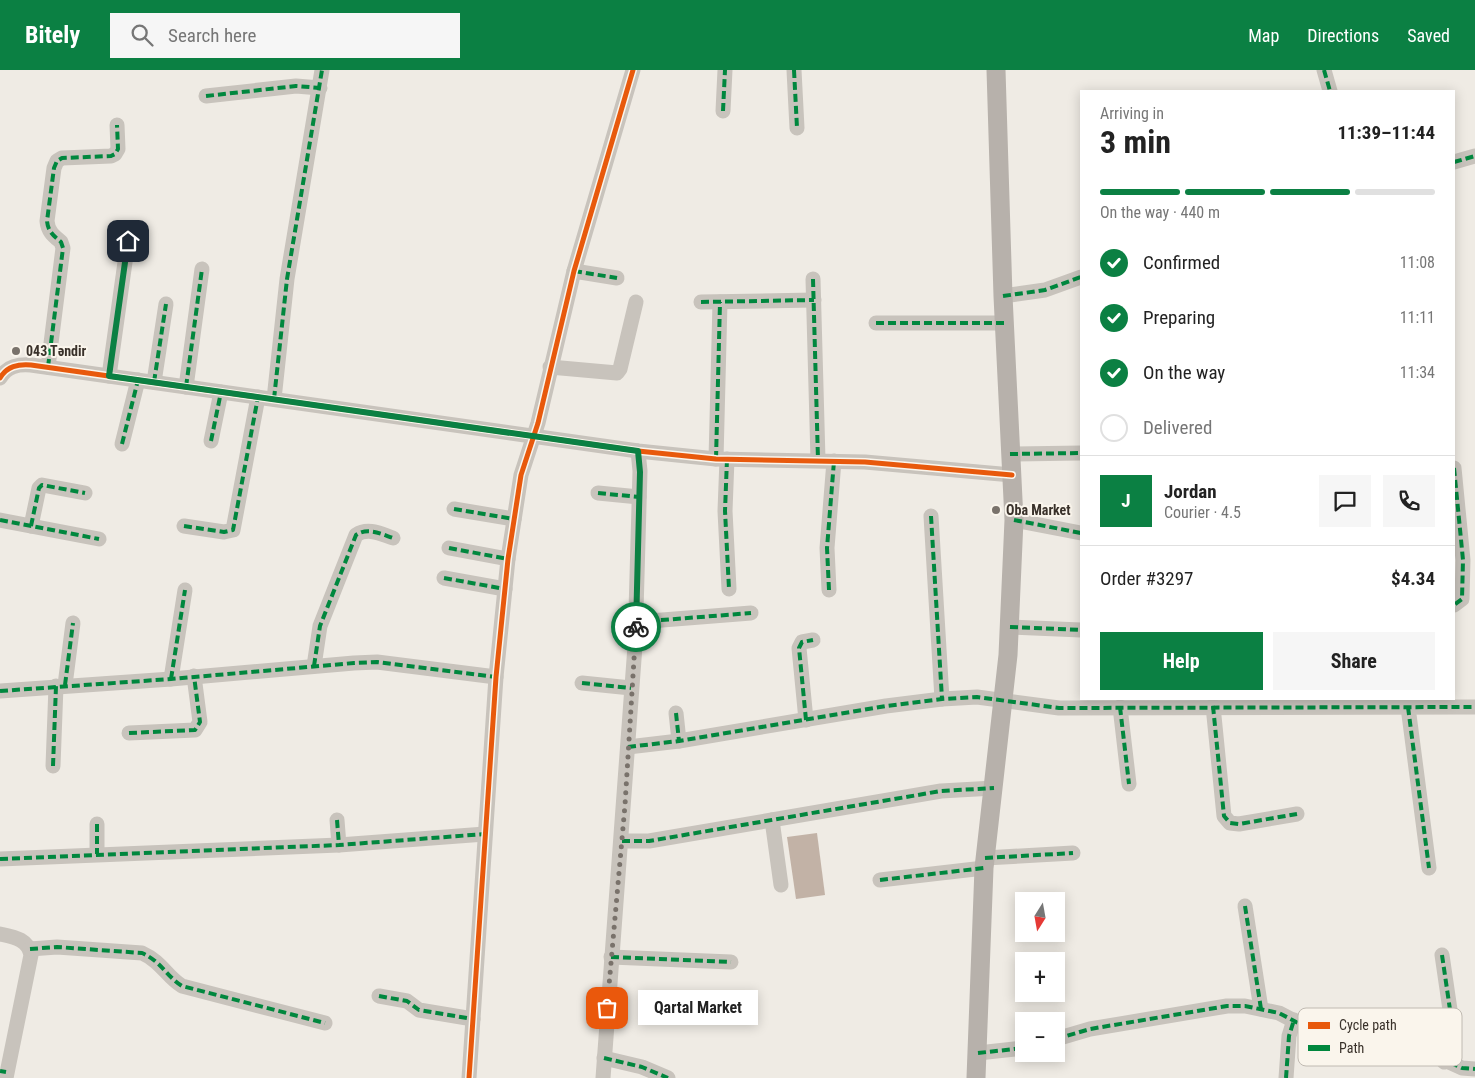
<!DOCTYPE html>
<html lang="en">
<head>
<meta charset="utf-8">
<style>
  :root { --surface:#fff; --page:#f6f6f6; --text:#222; --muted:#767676; --line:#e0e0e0; --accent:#0b8043 }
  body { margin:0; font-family:"Roboto Condensed",sans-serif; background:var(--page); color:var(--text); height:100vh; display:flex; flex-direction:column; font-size:19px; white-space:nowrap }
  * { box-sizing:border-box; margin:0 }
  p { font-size:16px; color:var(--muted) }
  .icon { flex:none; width:28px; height:28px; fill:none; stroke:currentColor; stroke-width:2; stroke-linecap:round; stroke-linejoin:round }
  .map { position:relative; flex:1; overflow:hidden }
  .panel { position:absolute; left:1080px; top:20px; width:375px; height:610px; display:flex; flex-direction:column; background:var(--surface); border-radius:0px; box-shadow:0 2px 12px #0003 }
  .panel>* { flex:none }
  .needle { width:32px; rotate:191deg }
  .tools { position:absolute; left:1015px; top:822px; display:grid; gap:10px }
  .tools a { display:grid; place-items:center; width:50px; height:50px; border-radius:0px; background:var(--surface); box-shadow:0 2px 12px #0003; font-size:25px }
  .pin { position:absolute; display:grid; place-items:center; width:42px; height:42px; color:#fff; margin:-21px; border-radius:10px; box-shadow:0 2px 8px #0006 }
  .courier { position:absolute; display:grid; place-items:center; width:50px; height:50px; margin:-25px; border:4px solid #0b8043; border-radius:50%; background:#fff; color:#222; box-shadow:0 1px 6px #0007 }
  .bubble { position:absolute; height:35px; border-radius:0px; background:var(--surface); box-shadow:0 2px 12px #0003; font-size:16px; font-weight:700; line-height:35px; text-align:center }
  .headline em { font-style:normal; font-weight:700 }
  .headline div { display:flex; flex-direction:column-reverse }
  .headline { display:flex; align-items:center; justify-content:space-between; height:85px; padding:0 20px }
  h1 { font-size:32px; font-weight:700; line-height:38px }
  .bar { display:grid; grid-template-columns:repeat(4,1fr); gap:8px 5px; align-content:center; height:60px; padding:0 20px }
  .bar i { height:6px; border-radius:4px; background:var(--line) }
  .bar .on { background:var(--accent) }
  .bar p { grid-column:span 4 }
  .line { display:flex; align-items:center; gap:12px; padding:0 20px; border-top:1px solid var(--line) }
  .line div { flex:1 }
  .round { display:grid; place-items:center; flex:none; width:52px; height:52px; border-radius:0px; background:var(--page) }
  ol { padding:0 20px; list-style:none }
  li { display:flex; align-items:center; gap:15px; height:55px }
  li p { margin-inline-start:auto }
  li .icon { padding:5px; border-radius:50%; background:var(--accent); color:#fff; stroke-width:4 }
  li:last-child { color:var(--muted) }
  li i { width:28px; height:28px; border:2px solid var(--line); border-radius:50% }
  .button { display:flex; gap:10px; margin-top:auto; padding:10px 20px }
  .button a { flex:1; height:58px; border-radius:0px; background:var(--accent); color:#fff; font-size:20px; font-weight:700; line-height:58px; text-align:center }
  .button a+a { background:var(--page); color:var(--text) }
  header { display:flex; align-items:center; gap:30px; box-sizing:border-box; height:70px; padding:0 25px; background:var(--accent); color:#fff }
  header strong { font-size:24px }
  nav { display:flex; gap:28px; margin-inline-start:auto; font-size:18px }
  .search { width:350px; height:45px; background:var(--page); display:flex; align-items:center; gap:12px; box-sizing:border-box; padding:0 18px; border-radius:0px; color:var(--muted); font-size:19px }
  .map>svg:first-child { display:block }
  .building { fill:#c2b2a6 }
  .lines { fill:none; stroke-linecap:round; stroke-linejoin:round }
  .minor { stroke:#c8c3bc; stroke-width:15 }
  .major { stroke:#b7b1ab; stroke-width:19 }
  .quiet { stroke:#00873e; stroke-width:4; stroke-dasharray:8 4; stroke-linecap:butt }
  .cycleway-casing { stroke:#faf5ec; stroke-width:8 }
  .cycleway { stroke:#e8590c; stroke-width:5 }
  .done { stroke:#79726b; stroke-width:5; stroke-dasharray:0 9 }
  .route { stroke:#0b8043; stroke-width:6 }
  .poi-dot { fill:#79726b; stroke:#faf5ec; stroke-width:2 }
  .labels { text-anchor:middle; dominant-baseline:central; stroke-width:4; stroke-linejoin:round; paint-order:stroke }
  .poi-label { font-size:14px; font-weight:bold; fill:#39312a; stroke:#faf5ec; text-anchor:start }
  .key { fill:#faf5ec; stroke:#c0bab2; stroke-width:1 }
  .key-label { font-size:14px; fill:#39312a }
</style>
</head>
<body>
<header>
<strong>Bitely</strong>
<div class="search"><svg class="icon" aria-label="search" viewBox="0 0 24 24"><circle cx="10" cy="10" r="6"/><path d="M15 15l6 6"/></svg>Search here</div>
<nav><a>Map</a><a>Directions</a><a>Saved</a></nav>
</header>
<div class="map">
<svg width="1475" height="1008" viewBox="0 0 1475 1008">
  <rect width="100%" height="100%" fill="#efebe4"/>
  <path class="building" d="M817 763 825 825 796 829 787 767Z"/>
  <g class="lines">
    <g class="minor">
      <path d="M794 0 797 58"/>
      <path d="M1324 0 1330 21"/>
      <path d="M206 26 296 16 320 18"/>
      <path d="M723 41 725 0"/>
      <path d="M1454 92 1475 86"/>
      <path d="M574 201 617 208"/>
      <path d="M813 209 818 390"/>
      <path d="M1003 226 1045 220 1081 207"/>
      <path d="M701 232 814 230"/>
      <path d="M876 253H1004"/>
      <path d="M48 297 63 178 61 172C54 166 48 162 47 151L54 98 57 91 62 88 111 86 115 84 118 79 117 55"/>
      <path d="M550 297 617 303 620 299 636 232"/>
      <path d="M109 306 128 171"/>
      <path d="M0 308C7 296 18 294 31 295L638 381 716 389 865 392 1012 405"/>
      <path d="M154 312 166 234"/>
      <path d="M186 317 202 199"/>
      <path d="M274 329 287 209 322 0"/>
      <path d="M211 371 221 322"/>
      <path d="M122 374 138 310"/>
      <path d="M1010 384 1081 383"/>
      <path d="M716 389 720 232"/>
      <path d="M727 389 725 441 729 519"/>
      <path d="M1454 398 1463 490 1462 529 1454 535"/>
      <path d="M598 423 639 427"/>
      <path d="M454 439 514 449"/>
      <path d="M931 446 942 629"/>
      <path d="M0 450 99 469"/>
      <path d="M1014 450 1081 463"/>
      <path d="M31 456 39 418 42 415 85 423"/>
      <path d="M184 456 224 462 233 460 258 327"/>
      <path d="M449 478 508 489"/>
      <path d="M444 508 505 519"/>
      <path d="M829 520 827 478 834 391"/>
      <path d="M637 552 751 543"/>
      <path d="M1010 557 1081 560"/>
      <path d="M314 596 320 556 356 465C368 457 381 464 393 468"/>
      <path d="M171 609 185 520"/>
      <path d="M582 613 631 618"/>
      <path d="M65 615 73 553"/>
      <path d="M0 621 171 609 354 593 377 592 496 607"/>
      <path d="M1213 636 1224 746 1230 753 1239 754 1297 744"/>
      <path d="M1120 637 1129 714"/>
      <path d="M1408 637 1429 798"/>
      <path d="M676 643 679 671"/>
      <path d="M806 650 799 578 802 572 813 570"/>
      <path d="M129 663 195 660 200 652 194 606"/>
      <path d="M628 677 679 671 886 636 942 629 977 627 1059 638 1475 637"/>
      <path d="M53 696 56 616"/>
      <path d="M337 750 339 775"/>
      <path d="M772 750 781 815"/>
      <path d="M97 754V784"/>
      <path d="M622 771H649L941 721 994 718"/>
      <path d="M985 788 1073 783"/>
      <path d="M0 789 339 775 485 764"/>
      <path d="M880 810 984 798"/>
      <path d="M1245 836 1261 939"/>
      <path d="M0 864C14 867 28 869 31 885L6 1008"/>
      <path d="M30 879 57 877 142 883C162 892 166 906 182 916L325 953"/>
      <path d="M1442 885 1454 967 1444 992"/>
      <path d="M611 887 731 892"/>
      <path d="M379 926 407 931 419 940 473 949"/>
      <path d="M1056 969 1090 959 1227 936H1245L1279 943 1323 966 1339 970 1418 978 1462 998 1475 999"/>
      <path d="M978 983 1024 978"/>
      <path d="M604 988 642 997 668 1008"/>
      <path d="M469 1008 496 607 508 489 521 405 538 353 574 201 633 0"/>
      <path d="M603 1008 635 576 640 401 638 381"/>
      <path d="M1286 1008 1289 966 1294 950"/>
    </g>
    <path class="major" d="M976 1008 984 798 1008 585 1014 450 1003 226 996 0"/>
    <g class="quiet">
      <path d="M794 0 797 58"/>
      <path d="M1324 0 1330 21"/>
      <path d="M206 26 296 16 320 18"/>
      <path d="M723 41 725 0"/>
      <path d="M1454 92 1475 86"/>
      <path d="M574 201 617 208"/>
      <path d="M813 209 818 390"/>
      <path d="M1003 226 1045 220 1081 207"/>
      <path d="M701 232 814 230"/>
      <path d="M876 253H1004"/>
      <path d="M48 297 63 178 61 172C54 166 48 162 47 151L54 98 57 91 62 88 111 86 115 84 118 79 117 55"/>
      <path d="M109 306 128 171"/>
      <path d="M154 312 166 234"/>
      <path d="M186 317 202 199"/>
      <path d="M274 329 287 209 322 0"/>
      <path d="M211 371 221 322"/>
      <path d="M122 374 138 310"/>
      <path d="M1010 384 1081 383"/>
      <path d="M716 389 720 232"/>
      <path d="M727 389 725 441 729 519"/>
      <path d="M1454 398 1463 490 1462 529 1454 535"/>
      <path d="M598 423 639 427"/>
      <path d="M454 439 514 449"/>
      <path d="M931 446 942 629"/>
      <path d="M0 450 99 469"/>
      <path d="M1014 450 1081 463"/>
      <path d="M31 456 39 418 42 415 85 423"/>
      <path d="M184 456 224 462 233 460 258 327"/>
      <path d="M449 478 508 489"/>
      <path d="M444 508 505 519"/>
      <path d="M829 520 827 478 834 391"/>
      <path d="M637 552 751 543"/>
      <path d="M1010 557 1081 560"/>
      <path d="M314 596 320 556 356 465C368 457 381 464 393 468"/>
      <path d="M171 609 185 520"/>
      <path d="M582 613 631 618"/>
      <path d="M65 615 73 553"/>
      <path d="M0 621 171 609 354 593 377 592 496 607"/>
      <path d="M1213 636 1224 746 1230 753 1239 754 1297 744"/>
      <path d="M1120 637 1129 714"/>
      <path d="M1408 637 1429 798"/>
      <path d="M676 643 679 671"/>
      <path d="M806 650 799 578 802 572 813 570"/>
      <path d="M129 663 195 660 200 652 194 606"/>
      <path d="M628 677 679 671 886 636 942 629 977 627 1059 638 1475 637"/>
      <path d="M53 696 56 616"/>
      <path d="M337 750 339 775"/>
      <path d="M97 754V784"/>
      <path d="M622 771H649L941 721 994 718"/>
      <path d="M985 788 1073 783"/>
      <path d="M0 789 339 775 485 764"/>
      <path d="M880 810 984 798"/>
      <path d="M1245 836 1261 939"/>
      <path d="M30 879 57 877 142 883C162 892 166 906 182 916L325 953"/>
      <path d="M1442 885 1454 967 1444 992"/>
      <path d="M611 887 731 892"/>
      <path d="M379 926 407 931 419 940 473 949"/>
      <path d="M1056 969 1090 959 1227 936H1245L1279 943 1323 966 1339 970 1418 978 1462 998 1475 999"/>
      <path d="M978 983 1024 978"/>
      <path d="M604 988 642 997 668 1008"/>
      <path d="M0 1001 6 1002"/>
      <path d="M1286 1008 1289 966 1294 950"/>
    </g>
    <g class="cycleway-casing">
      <g id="cycleway">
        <path d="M0 308C7 296 18 294 31 295L638 381 716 389 865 392 1012 405"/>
        <path d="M469 1008 496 607 508 489 521 405 538 353 574 201 633 0"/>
      </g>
    </g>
    <use href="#cycleway" class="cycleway"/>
  </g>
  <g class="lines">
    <path class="done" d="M607 938 625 735 636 557"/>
    <path class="route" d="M128 171 109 306 638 381 640 402 636 557"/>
  </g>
  <g class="poi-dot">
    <circle cx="16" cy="281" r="5"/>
    <circle cx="996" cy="440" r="5"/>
  </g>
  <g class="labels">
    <g class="poi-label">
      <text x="26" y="281">043 Təndir</text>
      <text x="1006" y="440">Oba Market</text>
    </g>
  </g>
  <rect x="1298" y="938" width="164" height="58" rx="8" class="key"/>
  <rect x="1308" y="952" width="22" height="7" fill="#e8590c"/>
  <rect x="1308" y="975" width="22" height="6" fill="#00873e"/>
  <g class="key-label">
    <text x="1339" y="960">Cycle path</text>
    <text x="1339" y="983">Path</text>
  </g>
</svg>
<div class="tools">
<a><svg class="needle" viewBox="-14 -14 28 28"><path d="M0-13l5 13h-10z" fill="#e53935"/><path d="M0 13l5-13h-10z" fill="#767676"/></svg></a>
<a>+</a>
<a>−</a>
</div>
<div class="pin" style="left:607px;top:938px;background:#ea580c"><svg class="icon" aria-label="bag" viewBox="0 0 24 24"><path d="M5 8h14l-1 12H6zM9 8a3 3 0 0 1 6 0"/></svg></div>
<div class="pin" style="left:128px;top:171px;background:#1f2937"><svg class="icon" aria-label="home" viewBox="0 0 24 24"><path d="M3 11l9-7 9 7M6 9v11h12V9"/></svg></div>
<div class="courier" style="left:636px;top:557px"><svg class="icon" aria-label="bike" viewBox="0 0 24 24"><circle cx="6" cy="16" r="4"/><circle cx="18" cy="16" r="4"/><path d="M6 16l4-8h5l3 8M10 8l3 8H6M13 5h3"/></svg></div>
<div class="bubble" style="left:638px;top:920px;width:120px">Qartal Market</div>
<section class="panel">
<div class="headline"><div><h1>3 min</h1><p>Arriving in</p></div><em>11:39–11:44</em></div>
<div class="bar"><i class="on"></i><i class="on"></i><i class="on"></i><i></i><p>On the way · 440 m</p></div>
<ol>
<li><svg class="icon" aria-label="check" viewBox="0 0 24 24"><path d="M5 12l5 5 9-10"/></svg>Confirmed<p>11:08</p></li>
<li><svg class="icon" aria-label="check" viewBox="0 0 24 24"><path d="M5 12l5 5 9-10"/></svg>Preparing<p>11:11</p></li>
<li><svg class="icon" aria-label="check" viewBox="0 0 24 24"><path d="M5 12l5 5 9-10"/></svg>On the way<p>11:34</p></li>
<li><i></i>Delivered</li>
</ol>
<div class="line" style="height:90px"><b class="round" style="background:var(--accent);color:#fff">J</b><div><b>Jordan</b><p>Courier · 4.5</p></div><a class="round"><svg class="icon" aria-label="chat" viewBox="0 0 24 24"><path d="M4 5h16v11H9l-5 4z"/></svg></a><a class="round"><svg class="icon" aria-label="phone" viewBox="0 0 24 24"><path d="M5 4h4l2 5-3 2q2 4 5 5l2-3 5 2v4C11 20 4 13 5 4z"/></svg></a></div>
<div class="line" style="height:65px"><div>Order #3297</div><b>$4.34</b></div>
<div class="button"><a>Help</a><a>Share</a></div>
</section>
</div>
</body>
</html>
